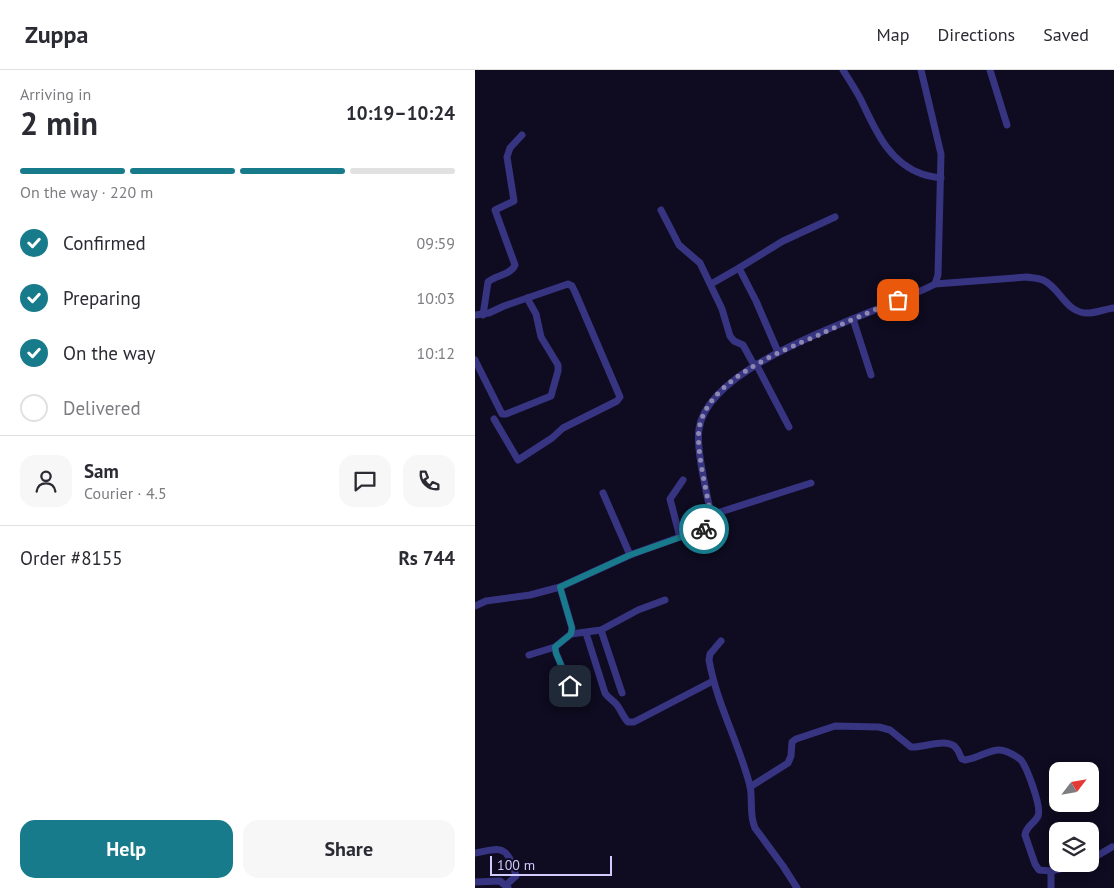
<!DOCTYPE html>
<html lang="en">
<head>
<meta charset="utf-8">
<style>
  :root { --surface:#fff; --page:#f7f7f7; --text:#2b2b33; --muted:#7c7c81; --line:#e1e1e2; --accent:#187b8b }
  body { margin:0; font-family:"PT Sans",sans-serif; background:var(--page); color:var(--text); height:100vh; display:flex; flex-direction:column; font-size:19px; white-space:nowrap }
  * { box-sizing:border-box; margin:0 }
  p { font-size:16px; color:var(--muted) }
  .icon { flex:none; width:28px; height:28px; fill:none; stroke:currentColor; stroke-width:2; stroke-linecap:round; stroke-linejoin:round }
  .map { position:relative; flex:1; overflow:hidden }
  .details { display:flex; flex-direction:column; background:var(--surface); width:475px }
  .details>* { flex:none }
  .needle { width:32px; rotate:59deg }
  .controls { position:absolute; left:574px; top:692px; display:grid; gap:10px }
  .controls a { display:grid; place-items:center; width:50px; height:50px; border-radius:10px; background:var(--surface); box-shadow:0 2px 12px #0003; font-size:25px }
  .scale { position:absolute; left:15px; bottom:12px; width:122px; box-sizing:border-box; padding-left:5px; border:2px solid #d1cbff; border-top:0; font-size:14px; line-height:18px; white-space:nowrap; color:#d1cbff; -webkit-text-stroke:4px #0f0b20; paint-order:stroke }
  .pin { position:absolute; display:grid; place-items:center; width:42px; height:42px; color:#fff; margin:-21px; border-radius:10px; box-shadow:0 2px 8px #0006 }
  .courier { position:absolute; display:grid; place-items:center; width:50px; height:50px; margin:-25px; border:4px solid #187b8b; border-radius:50%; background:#fff; color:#222; box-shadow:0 1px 6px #0007 }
  .summary em { font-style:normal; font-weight:600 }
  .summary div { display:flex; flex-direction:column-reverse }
  .summary { display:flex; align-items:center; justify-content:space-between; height:85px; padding:0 20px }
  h1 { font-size:32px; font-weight:600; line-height:38px }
  .bar { display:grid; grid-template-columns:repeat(4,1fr); gap:8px 5px; align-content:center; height:60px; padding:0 20px }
  .bar i { height:6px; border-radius:4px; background:var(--line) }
  .bar .active { background:var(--accent) }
  .bar p { grid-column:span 4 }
  .line { display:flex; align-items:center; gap:12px; padding:0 20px; border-top:1px solid var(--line) }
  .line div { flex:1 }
  .round { display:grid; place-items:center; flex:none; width:52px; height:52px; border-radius:15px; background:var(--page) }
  ol { padding:0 20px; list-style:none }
  li { display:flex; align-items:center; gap:15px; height:55px }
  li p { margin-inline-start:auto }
  li .icon { padding:5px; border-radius:50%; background:var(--accent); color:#fff; stroke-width:4 }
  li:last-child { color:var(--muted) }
  li i { width:28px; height:28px; border:2px solid var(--line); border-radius:50% }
  .action { display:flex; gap:10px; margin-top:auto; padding:10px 20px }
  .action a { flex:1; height:58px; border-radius:15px; background:var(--accent); color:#fff; font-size:20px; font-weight:600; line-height:58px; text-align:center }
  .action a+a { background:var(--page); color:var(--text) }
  header { display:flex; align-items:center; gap:30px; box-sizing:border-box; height:70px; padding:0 25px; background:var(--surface); border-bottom:1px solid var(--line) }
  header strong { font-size:24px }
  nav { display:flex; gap:28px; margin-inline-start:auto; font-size:18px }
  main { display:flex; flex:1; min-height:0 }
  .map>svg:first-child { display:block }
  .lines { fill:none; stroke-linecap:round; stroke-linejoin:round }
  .minor { stroke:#373482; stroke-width:7 }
  .done { stroke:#8d88b1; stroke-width:5; stroke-dasharray:0 9 }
  .route { stroke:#187b8b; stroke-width:6 }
</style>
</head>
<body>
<header>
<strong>Zuppa</strong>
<nav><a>Map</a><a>Directions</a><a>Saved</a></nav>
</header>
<main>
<section class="details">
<div class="summary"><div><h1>2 min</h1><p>Arriving in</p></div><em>10:19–10:24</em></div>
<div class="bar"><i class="active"></i><i class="active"></i><i class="active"></i><i></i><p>On the way · 220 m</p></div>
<ol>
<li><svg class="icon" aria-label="check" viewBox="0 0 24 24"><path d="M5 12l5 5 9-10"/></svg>Confirmed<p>09:59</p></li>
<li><svg class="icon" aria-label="check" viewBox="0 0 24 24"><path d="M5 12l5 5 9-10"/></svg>Preparing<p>10:03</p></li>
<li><svg class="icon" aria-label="check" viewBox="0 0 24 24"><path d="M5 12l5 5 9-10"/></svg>On the way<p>10:12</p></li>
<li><i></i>Delivered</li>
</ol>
<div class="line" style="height:90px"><a class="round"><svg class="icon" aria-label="person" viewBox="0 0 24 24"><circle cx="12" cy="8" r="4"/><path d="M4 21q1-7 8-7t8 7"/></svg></a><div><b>Sam</b><p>Courier · 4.5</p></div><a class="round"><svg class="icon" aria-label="chat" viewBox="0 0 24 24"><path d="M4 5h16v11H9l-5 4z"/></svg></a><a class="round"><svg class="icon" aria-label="phone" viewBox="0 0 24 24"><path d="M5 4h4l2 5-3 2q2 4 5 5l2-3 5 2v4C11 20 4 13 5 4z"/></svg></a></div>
<div class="line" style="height:65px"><div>Order #8155</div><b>Rs 744</b></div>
<div class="action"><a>Help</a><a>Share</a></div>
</section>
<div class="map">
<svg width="639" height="818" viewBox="0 0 639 818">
  <rect width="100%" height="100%" fill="#0f0b20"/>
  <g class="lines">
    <g class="minor">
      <path d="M368 0C374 10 381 20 386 30 400 59 413 92 447 104 453 106 459 107 466 108"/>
      <path d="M515 0 532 55"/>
      <path d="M186 140 204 175 225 193 247 239 255 266 259 271 268 275 279 295"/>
      <path d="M236 214 264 198"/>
      <path d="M460 214 552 207C557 208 563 208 568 210 586 218 591 245 615 243 623 242 631 239 639 238"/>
      <path d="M0 245 14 243 29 236 93 214 97 216 100 222 145 327 142 331 88 358 77 368 43 390 19 349"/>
      <path d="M8 245 13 212C21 205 36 205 40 195L20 140 39 131 32 87 35 78 47 65"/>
      <path d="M378 249 396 305"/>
      <path d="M303 282 281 231 264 198 308 171 360 147"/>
      <path d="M0 290 27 344H31L76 326 83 301V295L66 267 61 244 52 228"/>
      <path d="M281 294 314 357"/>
      <path d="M128 423 155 485"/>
      <path d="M236 445 336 413"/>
      <path d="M205 467 195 429 208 410"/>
      <path d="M85 517 97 558 96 564 80 577 81 583 95 616"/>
      <path d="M0 536 11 531 55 525 85 517 155 485 205 467 226 461 234 455 236 445C232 423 221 381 224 359 234 290 404 244 460 214L463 205 466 84 446 0"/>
      <path d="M126 560 147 623"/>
      <path d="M111 563 130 623C133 628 138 630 142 635 146 640 148 647 153 652H159L238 611"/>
      <path d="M96 564 126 560 163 540 190 530"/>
      <path d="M246 571 235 584 234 590C242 635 264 673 275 716 278 730 274 745 280 758L308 796 322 818"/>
      <path d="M54 585 80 577"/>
      <path d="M275 717 313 693 316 686 317 672 321 669 360 656 404 657 415 660 436 677C448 678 473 667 481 678 484 681 485 686 487 689L490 690C516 685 520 670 546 690 552 698 567 737 563 746 560 753 551 756 550 765L560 794 564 800 576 801 606 794"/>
      <path d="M0 783C16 781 28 773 36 791 38 796 40 801 41 806L31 815"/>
      <path d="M615 790 637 777"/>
      <path d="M0 812 25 811 33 818"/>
      <path d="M576 818V801"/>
    </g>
  </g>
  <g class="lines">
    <path class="done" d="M229 459 234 455 236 446C232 423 221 380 224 359 232 310 306 281 346 264 371 252 397 241 423 230"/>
    <path class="route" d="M95 616 81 583 80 577 96 564 97 558 85 517 155 485 229 459"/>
  </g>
</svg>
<div class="controls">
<a><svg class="needle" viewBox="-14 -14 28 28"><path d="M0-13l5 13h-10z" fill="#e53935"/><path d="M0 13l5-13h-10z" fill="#7c7c81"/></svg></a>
<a><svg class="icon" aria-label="layers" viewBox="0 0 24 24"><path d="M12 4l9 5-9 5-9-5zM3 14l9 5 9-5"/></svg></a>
</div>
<div class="scale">100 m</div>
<div class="pin" style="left:423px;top:230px;background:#ea580c"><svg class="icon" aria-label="bag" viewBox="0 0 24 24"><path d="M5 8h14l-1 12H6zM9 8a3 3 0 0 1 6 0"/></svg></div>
<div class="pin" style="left:95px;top:616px;background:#1f2937"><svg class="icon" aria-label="home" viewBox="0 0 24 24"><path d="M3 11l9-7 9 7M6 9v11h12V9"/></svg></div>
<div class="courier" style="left:229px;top:459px"><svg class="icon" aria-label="bike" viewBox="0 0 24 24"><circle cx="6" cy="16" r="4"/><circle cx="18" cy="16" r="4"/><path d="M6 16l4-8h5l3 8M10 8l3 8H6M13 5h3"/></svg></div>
</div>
</main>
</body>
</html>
